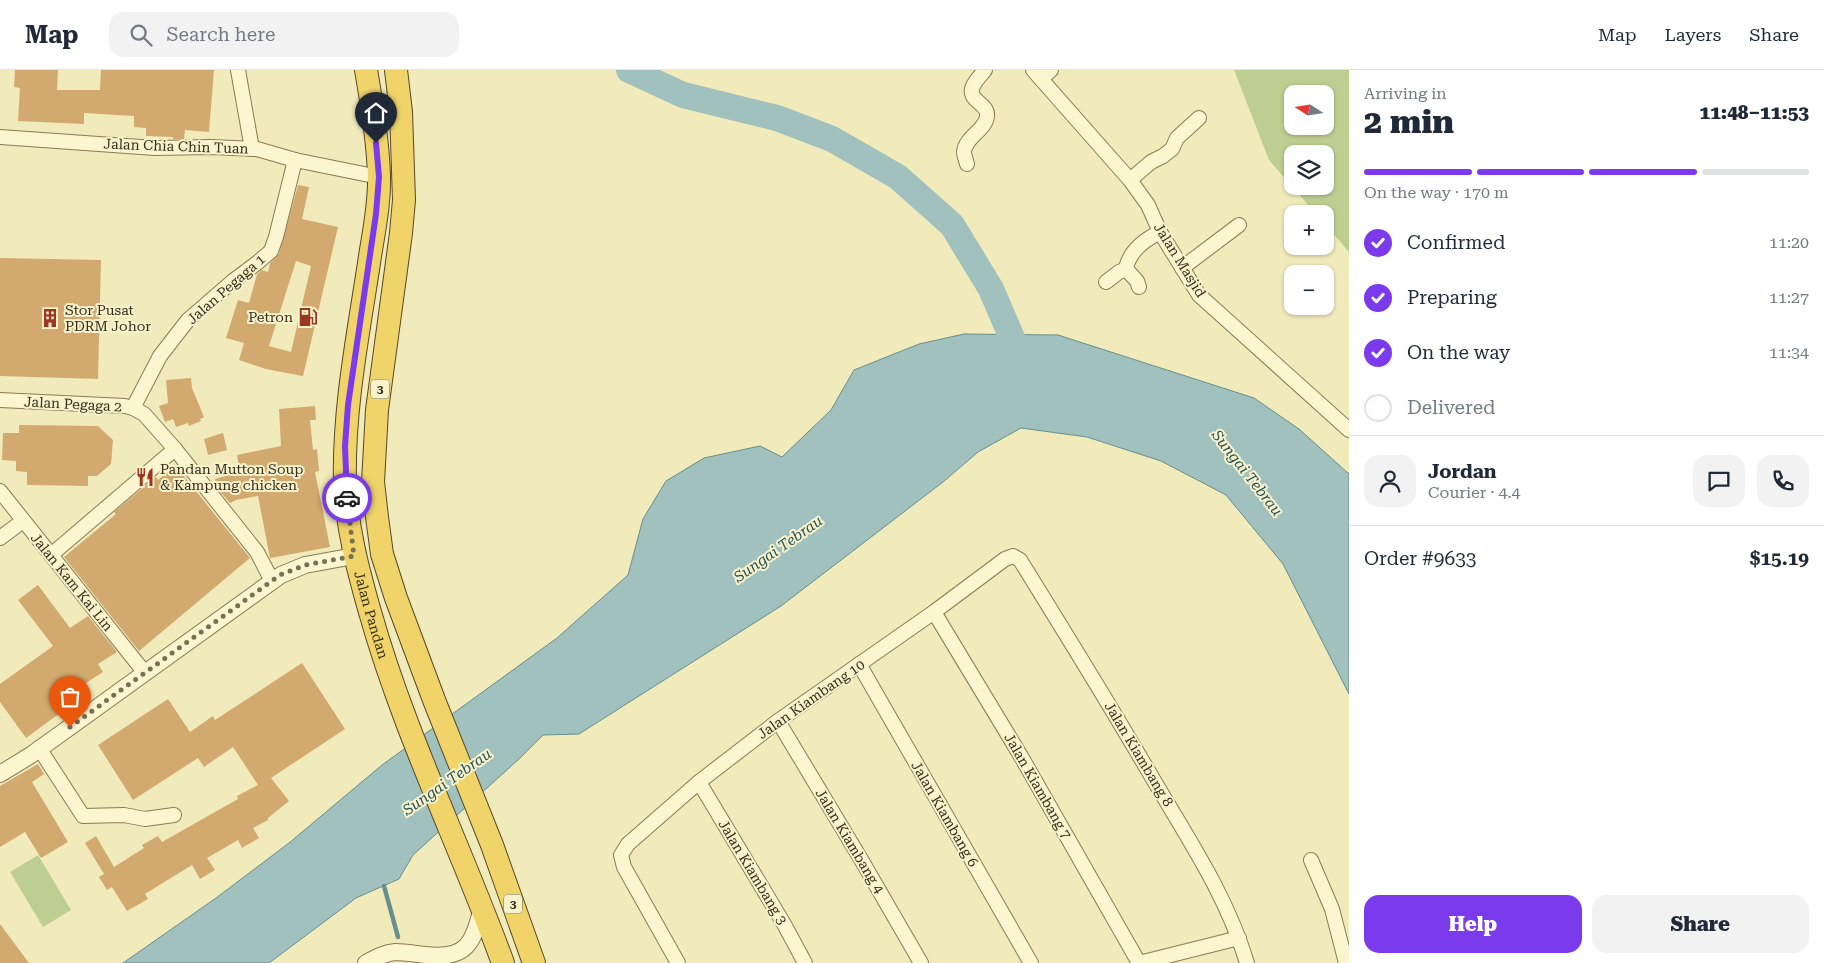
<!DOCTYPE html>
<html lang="en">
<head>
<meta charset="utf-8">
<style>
  :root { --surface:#fff; --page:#f2f2f3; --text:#1f2937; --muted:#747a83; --line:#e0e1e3; --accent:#7c3aed }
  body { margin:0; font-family:"Roboto Serif",serif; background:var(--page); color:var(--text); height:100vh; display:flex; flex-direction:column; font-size:19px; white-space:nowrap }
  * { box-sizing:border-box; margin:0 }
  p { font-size:16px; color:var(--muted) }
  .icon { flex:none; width:28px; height:28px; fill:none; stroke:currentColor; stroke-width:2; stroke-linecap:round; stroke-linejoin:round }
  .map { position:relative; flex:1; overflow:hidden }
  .panel { display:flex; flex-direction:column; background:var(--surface); width:475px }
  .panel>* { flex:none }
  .needle { width:32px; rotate:282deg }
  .fabs { position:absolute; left:1284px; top:15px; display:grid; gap:10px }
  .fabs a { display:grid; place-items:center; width:50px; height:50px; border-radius:10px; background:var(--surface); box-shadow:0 1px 4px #0004; font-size:25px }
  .pin { position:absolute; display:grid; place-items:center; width:42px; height:42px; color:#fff; margin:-51px -21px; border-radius:50% 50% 50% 0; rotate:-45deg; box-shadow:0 0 5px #0007 }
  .pin .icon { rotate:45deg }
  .courier { position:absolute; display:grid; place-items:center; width:50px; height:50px; margin:-25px; border:4px solid #7c3aed; border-radius:50%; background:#fff; color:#222; box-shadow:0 1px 6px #0007 }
  .summary em { font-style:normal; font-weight:800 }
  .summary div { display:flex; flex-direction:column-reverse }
  .summary { display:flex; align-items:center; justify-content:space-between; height:85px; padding:0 15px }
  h1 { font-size:32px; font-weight:800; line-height:38px }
  .bar { display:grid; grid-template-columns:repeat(4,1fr); gap:8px 5px; align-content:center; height:60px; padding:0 15px }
  .bar i { height:6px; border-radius:4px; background:var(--line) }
  .bar .selected { background:var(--accent) }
  .bar p { grid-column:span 4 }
  .line { display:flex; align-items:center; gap:12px; padding:0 15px; border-top:1px solid var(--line) }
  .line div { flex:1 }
  .round { display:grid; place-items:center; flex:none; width:52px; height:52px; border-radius:15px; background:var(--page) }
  ol { padding:0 15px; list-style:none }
  li { display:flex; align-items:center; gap:15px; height:55px }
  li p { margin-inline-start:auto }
  li .icon { padding:5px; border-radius:50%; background:var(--accent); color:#fff; stroke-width:4 }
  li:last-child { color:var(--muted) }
  li i { width:28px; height:28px; border:2px solid var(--line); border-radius:50% }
  .cta { display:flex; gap:10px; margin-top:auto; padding:10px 15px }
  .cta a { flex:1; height:58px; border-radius:15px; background:var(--accent); color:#fff; font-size:20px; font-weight:800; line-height:58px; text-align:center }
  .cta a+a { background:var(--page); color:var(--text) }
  header { display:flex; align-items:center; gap:30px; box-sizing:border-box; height:70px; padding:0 25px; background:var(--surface); border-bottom:1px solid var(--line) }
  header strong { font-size:24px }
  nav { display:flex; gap:28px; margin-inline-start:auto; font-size:18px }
  .search { width:350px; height:45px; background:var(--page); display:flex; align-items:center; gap:12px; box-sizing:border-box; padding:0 18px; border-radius:15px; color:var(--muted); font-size:19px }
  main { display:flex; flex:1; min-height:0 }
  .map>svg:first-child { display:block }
  .green { fill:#bccf90; fill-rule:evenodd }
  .water { fill:#a0c1be; stroke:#678f8d }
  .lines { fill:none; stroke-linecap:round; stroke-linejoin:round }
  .stream { stroke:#678f8d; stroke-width:4.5 }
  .river { stroke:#a0c1be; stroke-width:26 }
  .building { fill:#d2aa6f; fill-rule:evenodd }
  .minor-casing { stroke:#897a54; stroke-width:16 }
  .tertiary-casing { stroke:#897a54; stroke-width:18 }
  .trunk-casing { stroke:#564729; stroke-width:24 }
  .minor { stroke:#fbf6d0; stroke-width:14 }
  .tertiary { stroke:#fbf6d0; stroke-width:16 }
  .trunk { stroke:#f0d46a; stroke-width:22 }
  .done { stroke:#787053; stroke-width:5; stroke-dasharray:0 9 }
  .route { stroke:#7c3aed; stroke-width:6 }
  .labels { text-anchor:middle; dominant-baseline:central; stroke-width:4; stroke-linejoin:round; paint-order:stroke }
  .shield { fill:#f8f3cc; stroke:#71694f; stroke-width:1 }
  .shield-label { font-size:12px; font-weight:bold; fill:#372e1a }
  .street-label { font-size:14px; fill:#372e1a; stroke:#f8f3cc }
  .poi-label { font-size:14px; fill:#372e1a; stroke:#f8f3cc; text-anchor:start }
  .water-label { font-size:15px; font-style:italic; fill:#285358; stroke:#f8f3cc }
</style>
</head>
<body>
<header>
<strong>Map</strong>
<div class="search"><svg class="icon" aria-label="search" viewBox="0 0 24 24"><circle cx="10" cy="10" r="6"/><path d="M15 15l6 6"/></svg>Search here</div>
<nav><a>Map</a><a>Layers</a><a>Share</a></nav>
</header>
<main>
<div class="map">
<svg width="1349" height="893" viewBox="0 0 1349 893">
  <rect width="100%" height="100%" fill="#f1ebbc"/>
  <g class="green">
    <path d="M1234 0H1349V182L1325 154V144H1316L1269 90ZM1292 24H1325V56H1292ZM1292 84H1325V116H1292Z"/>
    <path d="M38 785 71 840 43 857 10 802Z"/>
  </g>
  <path class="water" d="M964 264 1058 265 1254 328 1299 359 1349 404V624L1283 494 1226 425 1161 391 1087 367 1021 358 978 382 943 412 781 536 579 664 543 665 519 689 413 785 399 809 356 828 269 893H123L216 828 289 773 382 695 557 568 628 505 643 449 666 411 704 388 760 376 782 387 831 340 854 300 919 274Z"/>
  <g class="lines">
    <path class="stream" d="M384 816 398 867"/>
    <path class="river" d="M629 0 683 25 777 48 832 69 898 107 952 155 991 219 1025 298"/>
  </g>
  <g class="building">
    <path d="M15 0H58L57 20H100L101 0H214L209 62 185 60 184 69H173V67L146 66V58L134 57V46L84 43V54L18 51 20 18 14 17Z"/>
    <path d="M298 115 309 117 302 149 338 157 303 306 266 299 239 290 244 273 226 268 238 230 249 233 257 204 262 200 268 202 270 193 279 184ZM296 191 311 196 291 282 269 276Z"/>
    <path d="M0 188 101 190 98 309 0 306Z"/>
    <path d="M191 308 192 318 204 347 200 349 201 351 189 356 188 353 176 357 173 349 165 352 159 336 168 333 166 310Z"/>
    <path d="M315 336 316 350H310L313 380 317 379 319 401 315 402 330 477 270 488 258 426 236 430 230 433 217 418 215 409 240 402 237 385 281 376 279 339Z"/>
    <path d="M19 355 98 356 113 370 111 394 97 406H88V416L27 415V402L16 401V391L2 390 3 363H19Z"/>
    <path d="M223 363 227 380 208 385 204 369Z"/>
    <path d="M175 395 250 488 139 581 64 487 116 444 114 442 156 407 158 410Z"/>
    <path d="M38 515 70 558 88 546 117 582 98 594 103 602 83 615 91 626 63 646 60 643 26 668 0 632V614L53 576 18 530Z"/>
    <path d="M302 593 345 659 271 708 289 731 268 748V750L253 758 259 768 242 778 238 770 207 788 215 800 200 809 192 795 145 824 148 829 127 841 112 817 107 820 99 807 104 804 85 773 96 766 114 797 144 778 142 775 158 766 162 772 238 729 237 726 258 715 233 677 204 697 198 688 133 730 98 675 168 629 190 662 213 646 215 650Z"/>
    <path d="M38 694 44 704 32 712 68 772 41 788 25 762 0 777V716Z"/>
    <path d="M0 854 29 893H0Z"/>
  </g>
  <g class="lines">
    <g class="minor-casing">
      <g id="minor">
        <path d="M238 0 252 79"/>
        <path d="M1033 0 1130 110 1148 135 1160 162 1199 225 1349 360"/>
        <path d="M1041 9 1051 0"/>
        <path d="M0 67 155 78 211 77 257 79 295 90 379 107"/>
        <path d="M967 94C966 90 964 85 964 82 965 67 986 60 987 46 989 33 966 31 973 16 976 10 981 5 985 0"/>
        <path d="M1130 110 1151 92 1163 86 1172 79 1177 68 1199 48"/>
        <path d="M1182 198 1239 155"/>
        <path d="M1106 212 1119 202 1126 199"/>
        <path d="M1139 217 1137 211 1126 199C1129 181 1144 170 1160 162"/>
        <path d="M0 330 125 336 133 338 144 344 175 379 257 482 272 511"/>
        <path d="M133 338 160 286 188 250 233 211 257 193 271 181 276 167 295 90"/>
        <path d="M0 421 145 603"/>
        <path d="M0 468 23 451"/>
        <path d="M51 485 175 379"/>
        <path d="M934 542 1022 688 1139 893"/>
        <path d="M859 594 1031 893"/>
        <path d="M778 651 862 791 921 893"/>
        <path d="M39 678 83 746 124 745 145 749 174 745"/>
        <path d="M699 712 784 854 805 893"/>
        <path d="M1311 790 1332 839 1346 893"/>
        <path d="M678 893 624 797 621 785 628 774 699 712 778 651 934 542 1005 489 1013 486 1020 490C1066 564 1112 639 1156 714 1191 773 1227 827 1247 893"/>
        <path d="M1139 893 1239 868"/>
      </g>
    </g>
    <g class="tertiary-casing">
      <g id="tertiary">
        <path d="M0 704 31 685 281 505 305 495 354 486"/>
        <path d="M366 893C375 888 384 883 395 882 405 882 416 884 426 885 467 890 474 872 482 837"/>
      </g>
    </g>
    <g class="trunk-casing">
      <g id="trunk">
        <path id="s1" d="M366 0C372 34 378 71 379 106 380 135 373 165 369 193 358 266 343 340 345 414 347 458 358 500 370 542 404 663 460 775 503 893"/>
        <path d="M396 0 401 42 404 130 401 163 377 340 373 412 377 447 382 484 396 528 434 630 492 775 534 893"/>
      </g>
    </g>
    <use href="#minor" class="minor"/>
    <use href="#tertiary" class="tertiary"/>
    <use href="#trunk" class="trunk"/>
  </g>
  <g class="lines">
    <path class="done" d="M70 657 280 505 305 495 354 486 347 428"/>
    <path class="route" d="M347 428 345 376 348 335 376 144 379 107 376 73"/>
  </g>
  <defs>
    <g id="fuel-bare" transform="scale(1.5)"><path d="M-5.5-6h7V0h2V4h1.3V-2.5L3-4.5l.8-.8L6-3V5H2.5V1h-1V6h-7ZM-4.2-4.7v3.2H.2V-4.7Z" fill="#9d3620" stroke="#f8f3cc" stroke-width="2.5" paint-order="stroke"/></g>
    <g id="building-bare" transform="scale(1.5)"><path d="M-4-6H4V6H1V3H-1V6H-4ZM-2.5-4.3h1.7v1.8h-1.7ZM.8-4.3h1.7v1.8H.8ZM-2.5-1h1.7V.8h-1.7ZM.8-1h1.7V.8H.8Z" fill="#9d3620" stroke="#f8f3cc" stroke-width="2.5" paint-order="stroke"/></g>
    <g id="restaurant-bare" transform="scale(1.5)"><path d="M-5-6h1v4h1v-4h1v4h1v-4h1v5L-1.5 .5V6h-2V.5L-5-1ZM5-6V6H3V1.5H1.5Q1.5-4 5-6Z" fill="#9d3620" stroke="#f8f3cc" stroke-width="2.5" paint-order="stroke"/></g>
  </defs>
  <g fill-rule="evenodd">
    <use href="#fuel-bare" x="308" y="247"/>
    <use href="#building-bare" x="50" y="248"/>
    <use href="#restaurant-bare" x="145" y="407"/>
  </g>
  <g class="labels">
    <g class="shield">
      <rect x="371" y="309.5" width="18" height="19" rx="4"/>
      <rect x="504" y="824.5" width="18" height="19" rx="4"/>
    </g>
    <g class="shield-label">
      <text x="380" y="319">3</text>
      <text x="513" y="834">3</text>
    </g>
    <g class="street-label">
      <text transform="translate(176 76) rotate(2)">Jalan Chia Chin Tuan</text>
      <text transform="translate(1180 190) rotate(58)">Jalan Masjid</text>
      <text transform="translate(226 219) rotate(-41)">Jalan Pegaga 1</text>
      <text transform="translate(73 334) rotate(3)">Jalan Pegaga 2</text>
      <text transform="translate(72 512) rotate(51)">Jalan Kam Kai Lin</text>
      <text stroke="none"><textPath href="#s1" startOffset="551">Jalan Pandan</textPath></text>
      <text transform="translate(811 629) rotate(-35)">Jalan Kiambang 10</text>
      <text transform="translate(1139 684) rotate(59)">Jalan Kiambang 8</text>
      <text transform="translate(1038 716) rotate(60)">Jalan Kiambang 7</text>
      <text transform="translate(945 744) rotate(60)">Jalan Kiambang 6</text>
      <text transform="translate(850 771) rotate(59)">Jalan Kiambang 4</text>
      <text transform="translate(753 802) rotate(59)">Jalan Kiambang 3</text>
    </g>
    <g class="poi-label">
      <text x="65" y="240">Stor Pusat<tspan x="65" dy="16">PDRM Johor</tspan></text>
      <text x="293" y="247" text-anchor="end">Petron</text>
      <text x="160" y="399">Pandan Mutton Soup<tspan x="160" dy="16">&amp; Kampung chicken</tspan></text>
    </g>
    <g class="water-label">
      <text transform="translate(1247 403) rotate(52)">Sungai Tebrau</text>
      <text transform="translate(778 479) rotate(-35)">Sungai Tebrau</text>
      <text transform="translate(447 712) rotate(-35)">Sungai Tebrau</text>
    </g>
  </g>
</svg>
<div class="fabs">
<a><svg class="needle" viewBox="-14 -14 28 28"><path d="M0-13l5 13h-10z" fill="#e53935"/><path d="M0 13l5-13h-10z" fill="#747a83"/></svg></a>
<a><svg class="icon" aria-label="layers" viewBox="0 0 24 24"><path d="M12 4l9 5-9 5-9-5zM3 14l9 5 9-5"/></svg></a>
<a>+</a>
<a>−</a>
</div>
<div class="pin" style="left:70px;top:657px;background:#ea580c"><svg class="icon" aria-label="bag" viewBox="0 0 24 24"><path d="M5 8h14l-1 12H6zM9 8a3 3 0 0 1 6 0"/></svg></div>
<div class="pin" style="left:376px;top:73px;background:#1f2937"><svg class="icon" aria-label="home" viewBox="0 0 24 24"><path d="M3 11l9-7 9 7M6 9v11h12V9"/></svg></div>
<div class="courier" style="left:347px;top:428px"><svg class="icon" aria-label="car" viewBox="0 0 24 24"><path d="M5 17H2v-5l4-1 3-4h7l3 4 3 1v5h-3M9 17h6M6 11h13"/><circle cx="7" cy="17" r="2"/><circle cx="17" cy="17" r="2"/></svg></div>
</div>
<section class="panel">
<div class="summary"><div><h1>2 min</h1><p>Arriving in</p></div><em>11:48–11:53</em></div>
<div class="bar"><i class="selected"></i><i class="selected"></i><i class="selected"></i><i></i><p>On the way · 170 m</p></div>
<ol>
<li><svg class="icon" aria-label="check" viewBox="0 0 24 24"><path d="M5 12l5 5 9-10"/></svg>Confirmed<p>11:20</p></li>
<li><svg class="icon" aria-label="check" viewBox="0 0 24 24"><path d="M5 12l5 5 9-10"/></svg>Preparing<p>11:27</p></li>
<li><svg class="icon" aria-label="check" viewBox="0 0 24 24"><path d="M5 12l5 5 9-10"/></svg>On the way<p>11:34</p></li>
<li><i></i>Delivered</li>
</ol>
<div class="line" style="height:90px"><a class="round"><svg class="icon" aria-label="person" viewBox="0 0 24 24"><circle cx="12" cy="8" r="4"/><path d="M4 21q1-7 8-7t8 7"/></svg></a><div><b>Jordan</b><p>Courier · 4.4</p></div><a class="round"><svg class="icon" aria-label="chat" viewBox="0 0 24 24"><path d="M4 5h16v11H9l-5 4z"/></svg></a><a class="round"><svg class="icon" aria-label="phone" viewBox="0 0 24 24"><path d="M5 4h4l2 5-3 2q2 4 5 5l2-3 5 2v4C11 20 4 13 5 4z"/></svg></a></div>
<div class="line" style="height:65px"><div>Order #9633</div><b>$15.19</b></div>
<div class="cta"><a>Help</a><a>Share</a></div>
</section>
</main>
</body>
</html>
